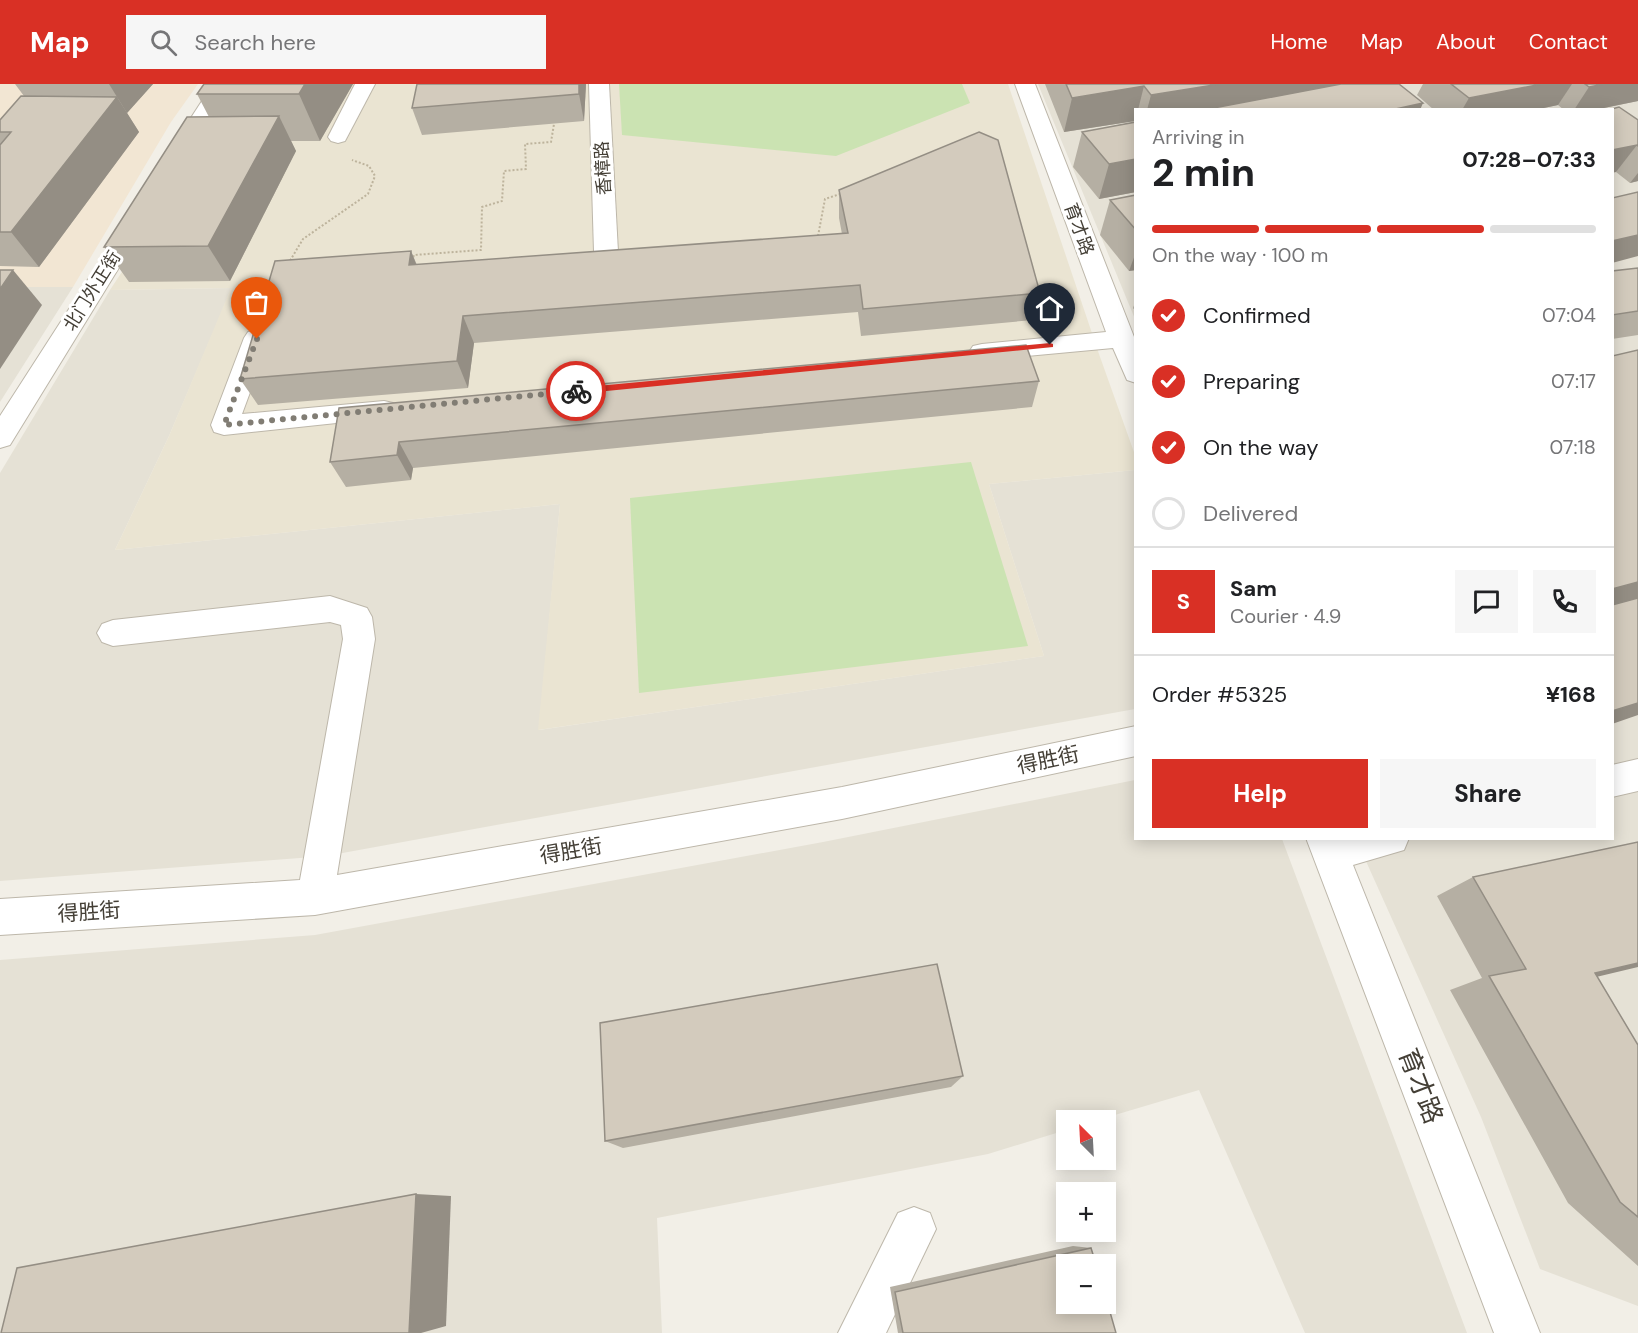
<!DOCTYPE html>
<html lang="en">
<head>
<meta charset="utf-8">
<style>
  :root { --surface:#fff; --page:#f6f6f6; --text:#202124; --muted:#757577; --line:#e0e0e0; --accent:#d93025 }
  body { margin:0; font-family:"DM Sans","Noto Sans SC",sans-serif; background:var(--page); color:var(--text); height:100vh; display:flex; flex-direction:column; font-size:22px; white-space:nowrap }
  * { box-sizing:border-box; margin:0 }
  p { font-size:20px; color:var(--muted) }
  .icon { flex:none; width:33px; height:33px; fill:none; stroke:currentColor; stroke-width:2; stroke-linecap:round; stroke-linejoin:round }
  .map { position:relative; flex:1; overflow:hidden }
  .drawer { position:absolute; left:1134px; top:24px; width:480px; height:732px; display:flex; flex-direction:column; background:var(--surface); border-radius:0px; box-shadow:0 3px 15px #0003 }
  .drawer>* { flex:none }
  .needle { width:39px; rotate:336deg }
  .fabs { position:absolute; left:1056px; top:1026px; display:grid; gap:12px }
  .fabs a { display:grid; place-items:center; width:60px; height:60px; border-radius:0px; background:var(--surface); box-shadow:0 3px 15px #0003; font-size:30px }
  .pin { position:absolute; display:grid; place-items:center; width:51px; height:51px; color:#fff; margin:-62px -26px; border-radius:50% 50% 50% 0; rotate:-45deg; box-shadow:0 0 6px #0007 }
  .pin .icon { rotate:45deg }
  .courier { position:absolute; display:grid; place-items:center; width:60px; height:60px; margin:-30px; border:4px solid #d93025; border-radius:50%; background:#fff; color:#222; box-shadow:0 2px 8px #0007 }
  .head em { font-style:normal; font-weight:700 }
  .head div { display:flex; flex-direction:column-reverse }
  .head { display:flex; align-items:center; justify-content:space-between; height:102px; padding:0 18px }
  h1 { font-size:39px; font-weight:700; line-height:45px }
  .bar { display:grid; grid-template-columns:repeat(4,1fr); gap:9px 6px; align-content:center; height:72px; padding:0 18px }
  .bar i { height:8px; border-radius:4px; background:var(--line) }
  .bar .current { background:var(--accent) }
  .bar p { grid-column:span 4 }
  .line { display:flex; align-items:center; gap:15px; padding:0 18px; border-top:2px solid var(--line) }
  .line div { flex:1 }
  .round { display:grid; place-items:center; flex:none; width:63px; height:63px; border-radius:0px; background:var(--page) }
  ol { padding:0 18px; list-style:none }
  li { display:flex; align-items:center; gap:18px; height:66px }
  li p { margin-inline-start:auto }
  li .icon { padding:6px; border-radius:50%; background:var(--accent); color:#fff; stroke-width:4 }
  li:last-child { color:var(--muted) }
  li i { width:33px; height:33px; border:3px solid var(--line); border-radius:50% }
  .primary-button { display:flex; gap:12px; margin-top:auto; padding:12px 18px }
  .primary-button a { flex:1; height:69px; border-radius:0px; background:var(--accent); color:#fff; font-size:24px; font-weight:700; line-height:69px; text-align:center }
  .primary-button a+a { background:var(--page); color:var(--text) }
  header { display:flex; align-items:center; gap:36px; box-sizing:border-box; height:84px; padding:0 30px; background:var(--accent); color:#fff }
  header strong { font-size:28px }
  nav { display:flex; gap:33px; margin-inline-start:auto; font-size:21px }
  .search { width:420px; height:54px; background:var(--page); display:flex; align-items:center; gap:15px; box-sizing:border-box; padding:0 21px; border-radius:0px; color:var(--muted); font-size:22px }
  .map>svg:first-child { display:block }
  .residential { fill:#e5e1d5 }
  .commercial { fill:#f2e6d3 }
  .education { fill:#eae4d2 }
  .green { fill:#cbe3b2 }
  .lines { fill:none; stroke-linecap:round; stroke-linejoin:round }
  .minor-casing { stroke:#bdb7aa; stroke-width:2 }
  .path { stroke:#bdb39c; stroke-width:2; stroke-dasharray:2 2; stroke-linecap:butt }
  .minor { fill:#fff; fill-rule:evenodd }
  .wall { fill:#b5afa3 }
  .shaded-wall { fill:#948e84 }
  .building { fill:#d3cbbd; stroke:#948e84; stroke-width:1.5 }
  .route { fill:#d93025 }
  .done { stroke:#817d74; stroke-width:6; stroke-dasharray:0 10.8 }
  .labels { text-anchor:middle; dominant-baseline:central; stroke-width:6; stroke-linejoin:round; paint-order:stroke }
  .far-street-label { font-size:18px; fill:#443f36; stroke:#fff }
  .street-label { font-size:21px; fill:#443f36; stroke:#fff }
  .near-street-label { font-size:26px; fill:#443f36; stroke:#fff }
</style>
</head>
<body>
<header>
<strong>Map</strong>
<div class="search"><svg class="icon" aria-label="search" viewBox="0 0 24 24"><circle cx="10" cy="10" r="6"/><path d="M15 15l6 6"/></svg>Search here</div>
<nav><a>Home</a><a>Map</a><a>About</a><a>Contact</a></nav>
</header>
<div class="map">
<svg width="1638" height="1249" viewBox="0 0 1638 1249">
  <rect width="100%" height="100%" fill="#f2efe7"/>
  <g class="residential">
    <path d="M1038 0H1638V1222L1540 1185 1481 1033 1356 755 1612 754V26H1136L1135 235Z"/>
    <path d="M0 203H73L0 318Z"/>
    <path d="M232 204 169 352 115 466 560 420 539 646 1044 572 989 400 1135 386V625L326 772 0 797V389L110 206Z"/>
    <path d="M1135 696 1136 754 1282 755 1467 1249H1305L1199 1006 1098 1036H1066V1046L988 1070 657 1134 662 1249H0V876L315 851 823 758Z"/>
  </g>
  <path class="commercial" d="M0 0H198L171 38 73 203H0Z"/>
  <path class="education" d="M245 0H1008L1099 270 1135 371V386L989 400 1044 572 538 646 560 420 115 466 169 352 231 204 110 206Z"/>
  <g class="green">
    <path d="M619 0H962L970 19 836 72 622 51Z"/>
    <path d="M971 378 1028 562 639 609 630 414Z"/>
  </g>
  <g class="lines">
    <g class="minor-casing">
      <g id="minor">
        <path d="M213 0H233L186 73 179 75 172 73 168 69Z"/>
        <path d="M355 0H375L345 57 338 59 331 57 328 53Z"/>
        <path d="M589 0H609L618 168 614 173 606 175 598 173 594 168Z"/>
        <path d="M1015 0H1035L1136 258V299L1127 296 1113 264 982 276 973 274 969 268 973 262 982 260 1106 248Z"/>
        <path d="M136 131 144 133 147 138 10 361 0 364V332L125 138 128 133Z"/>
        <path d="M257 246 266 248 270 254 242 330 384 317 393 319 397 326 393 333 224 351 214 348 211 341 244 254 248 248Z"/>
        <path d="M330 512 367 524 372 533 375 555 337 791 842 703 1136 642V672L842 735 315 831 0 851V815L300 796 343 555 341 541 330 538 113 562 102 558 97 549 102 540 113 536Z"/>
        <path d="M1638 675V707L1612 713V681Z"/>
        <path d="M1306 754H1409L1404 766 1353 781 1540 1249H1494Z"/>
        <path d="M914 1123 930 1129 936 1145 886 1249H838L898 1129Z"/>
      </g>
    </g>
    <g class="path">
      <path d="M818 152 825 115 843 109"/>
      <path d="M412 177 414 171 481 166 482 123 502 117 504 87 526 85 525 60 551 58 554 40"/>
      <path d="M288 180 303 155 368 110 375 92 369 82 352 76"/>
    </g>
    <use href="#minor" class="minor"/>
  </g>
  <g class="wall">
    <path d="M15 0H153L127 29 139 48 39 183 0 182V36L24 12Z"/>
    <path d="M353 0 320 57H291L296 67 230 197 129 198 104 163 209 33 197 10Z"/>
    <path d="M417 0H586L584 37 422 51 412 24Z"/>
    <path d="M1045 0H1399L1420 26H1136V108L1099 115 1073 83 1082 48 1135 38V37L1064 48Z"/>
    <path d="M1423 0H1638V17L1594 26H1564L1558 21 1534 26H1434L1417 11Z"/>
    <path d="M1637 36H1638V97L1630 99 1616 88Z"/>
    <path d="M839 106 1040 209 1033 236 861 252 858 228 474 259 468 304 258 321 240 295 411 167 417 181 842 150 839 134Z"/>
    <path d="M1136 111V186L1129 187 1100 151 1110 116Z"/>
    <path d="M1638 184V251L1612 255V187Z"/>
    <path d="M1136 216V228L1133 224Z"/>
    <path d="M1039 297 1032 323 413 384 411 396 346 403 330 378 339 324Z"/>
    <path d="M1473 793 1597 893 1638 961V1182L1568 1119 1450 906 1482 894 1437 812Z"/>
    <path d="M963 992 951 1003 623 1064 605 1057Z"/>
    <path d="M1073 1162 1091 1164 1116 1249H898L890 1203Z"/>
  </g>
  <g class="shaded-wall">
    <path d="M109 0H153L127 29Z"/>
    <path d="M305 0H353L320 57 299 10Z"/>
    <path d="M579 0H586L584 37 579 10Z"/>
    <path d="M1220 0H1351L1261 26H1147L1151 11Z"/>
    <path d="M1542 0H1572L1558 21 1534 26H1462L1469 14Z"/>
    <path d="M1604 0H1638V17L1594 26H1574L1589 3Z"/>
    <path d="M1144 2 1138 26H1136L1135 37 1064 48 1072 14Z"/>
    <path d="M117 13 139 48 39 183 11 148Z"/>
    <path d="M1423 19 1420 26H1391Z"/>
    <path d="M279 32 296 67 230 197 208 162Z"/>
    <path d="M1637 61 1616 88 1612 89V66Z"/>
    <path d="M1136 75V108L1099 115 1109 80Z"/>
    <path d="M1638 89V97L1630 99Z"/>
    <path d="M1638 151V172L1612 179V157Z"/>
    <path d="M411 167 422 195 409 181Z"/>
    <path d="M1136 168V186L1129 187Z"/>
    <path d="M13 186 42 221 0 285V205Z"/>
    <path d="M463 232 474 259 468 304 457 277Z"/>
    <path d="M399 358 413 384 411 396 397 371Z"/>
    <path d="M1638 498V516L1612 524V505Z"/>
    <path d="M1638 619V631L1612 640V627Z"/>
    <path d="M1638 879V883L1550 904 1595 889Z"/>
    <path d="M416 1110 451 1112 446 1242 421 1249H409Z"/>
  </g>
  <g class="building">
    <path d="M204 0H305L299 10H197Z"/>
    <path d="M417 0H579V10L412 24Z"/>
    <path d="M1066 0H1220L1151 11 1144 2 1072 14Z"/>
    <path d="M1341 0H1399L1423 19 1391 26H1203Z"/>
    <path d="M1451 0H1542L1469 14Z"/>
    <path d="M1585 0H1604L1589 3Z"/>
    <path d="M21 12 117 13 11 148H0V61L11 48H0V36Z"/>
    <path d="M1619 23 1638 36V62L1637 61 1612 66V26H1608Z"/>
    <path d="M279 32 208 162 104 163 187 33Z"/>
    <path d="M1136 38V75L1109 80 1082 48Z"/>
    <path d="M979 48 998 56 1040 209 863 225 860 201 463 232 457 277 240 295 275 177 411 167 409 181 848 149 839 106Z"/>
    <path d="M1638 108V151L1612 157V114Z"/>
    <path d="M1136 111V146L1110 116Z"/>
    <path d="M1638 184V227L1612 231V187Z"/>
    <path d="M0 186H13L0 205Z"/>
    <path d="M1026 261 1039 297 399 358 397 371 330 378 339 324Z"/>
    <path d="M1638 266V498L1612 505V272Z"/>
    <path d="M1638 514V619L1612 627V521Z"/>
    <path d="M1638 758V879L1595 889 1638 961V1133L1620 1118 1489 892 1526 885 1473 793Z"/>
    <path d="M937 880 963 992 605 1057 600 939Z"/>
    <path d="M416 1110 409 1249H1L17 1184Z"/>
    <path d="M1091 1164 1096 1180H1066V1220H1106V1214L1116 1249H903L895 1208Z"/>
  </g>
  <path class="route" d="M1050 259 1053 260V263L576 310 572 307 576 304Z"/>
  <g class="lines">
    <path class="done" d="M257 255 224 341 576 307"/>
  </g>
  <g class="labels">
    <g class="far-street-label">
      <text transform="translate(603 84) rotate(-93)">香樟路</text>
      <text transform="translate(1079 145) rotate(70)">育才路</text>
      <text transform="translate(92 207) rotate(-58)">北门外正街</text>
    </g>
    <g class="street-label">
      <text transform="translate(1048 676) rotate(-12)">得胜街</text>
      <text transform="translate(571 767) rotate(-10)">得胜街</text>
      <text transform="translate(89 828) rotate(-4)">得胜街</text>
    </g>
    <g class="near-street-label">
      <text transform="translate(1421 1002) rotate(69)">育才路</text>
    </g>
  </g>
</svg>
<div class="fabs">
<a><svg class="needle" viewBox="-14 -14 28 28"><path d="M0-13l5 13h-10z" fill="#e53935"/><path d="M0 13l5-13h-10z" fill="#757577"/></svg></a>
<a>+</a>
<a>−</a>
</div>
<div class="pin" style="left:257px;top:255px;background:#ea580c"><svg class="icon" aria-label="bag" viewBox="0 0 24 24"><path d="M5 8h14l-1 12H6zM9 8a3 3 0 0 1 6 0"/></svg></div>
<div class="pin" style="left:1050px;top:261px;background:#1f2937"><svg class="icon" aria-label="home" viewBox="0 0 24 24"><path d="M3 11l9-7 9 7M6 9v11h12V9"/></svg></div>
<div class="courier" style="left:576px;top:307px"><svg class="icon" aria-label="bike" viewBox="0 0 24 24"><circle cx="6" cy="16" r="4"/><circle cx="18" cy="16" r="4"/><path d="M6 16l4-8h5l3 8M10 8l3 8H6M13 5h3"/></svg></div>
<section class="drawer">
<div class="head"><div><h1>2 min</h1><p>Arriving in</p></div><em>07:28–07:33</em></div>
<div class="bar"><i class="current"></i><i class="current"></i><i class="current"></i><i></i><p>On the way · 100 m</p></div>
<ol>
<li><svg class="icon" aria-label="check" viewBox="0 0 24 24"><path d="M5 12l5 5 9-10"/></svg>Confirmed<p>07:04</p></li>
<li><svg class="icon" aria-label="check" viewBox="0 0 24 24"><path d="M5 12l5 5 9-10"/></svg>Preparing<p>07:17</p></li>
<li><svg class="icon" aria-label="check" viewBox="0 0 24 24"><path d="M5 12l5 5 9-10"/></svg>On the way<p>07:18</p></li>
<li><i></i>Delivered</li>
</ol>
<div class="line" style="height:108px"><b class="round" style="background:var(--accent);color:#fff">S</b><div><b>Sam</b><p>Courier · 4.9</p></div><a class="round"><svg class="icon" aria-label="chat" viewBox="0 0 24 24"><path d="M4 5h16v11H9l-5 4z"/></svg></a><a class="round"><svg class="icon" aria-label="phone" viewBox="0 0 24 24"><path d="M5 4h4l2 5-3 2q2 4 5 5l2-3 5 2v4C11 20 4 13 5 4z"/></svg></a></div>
<div class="line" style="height:78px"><div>Order #5325</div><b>¥168</b></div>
<div class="primary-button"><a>Help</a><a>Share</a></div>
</section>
</div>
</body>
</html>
